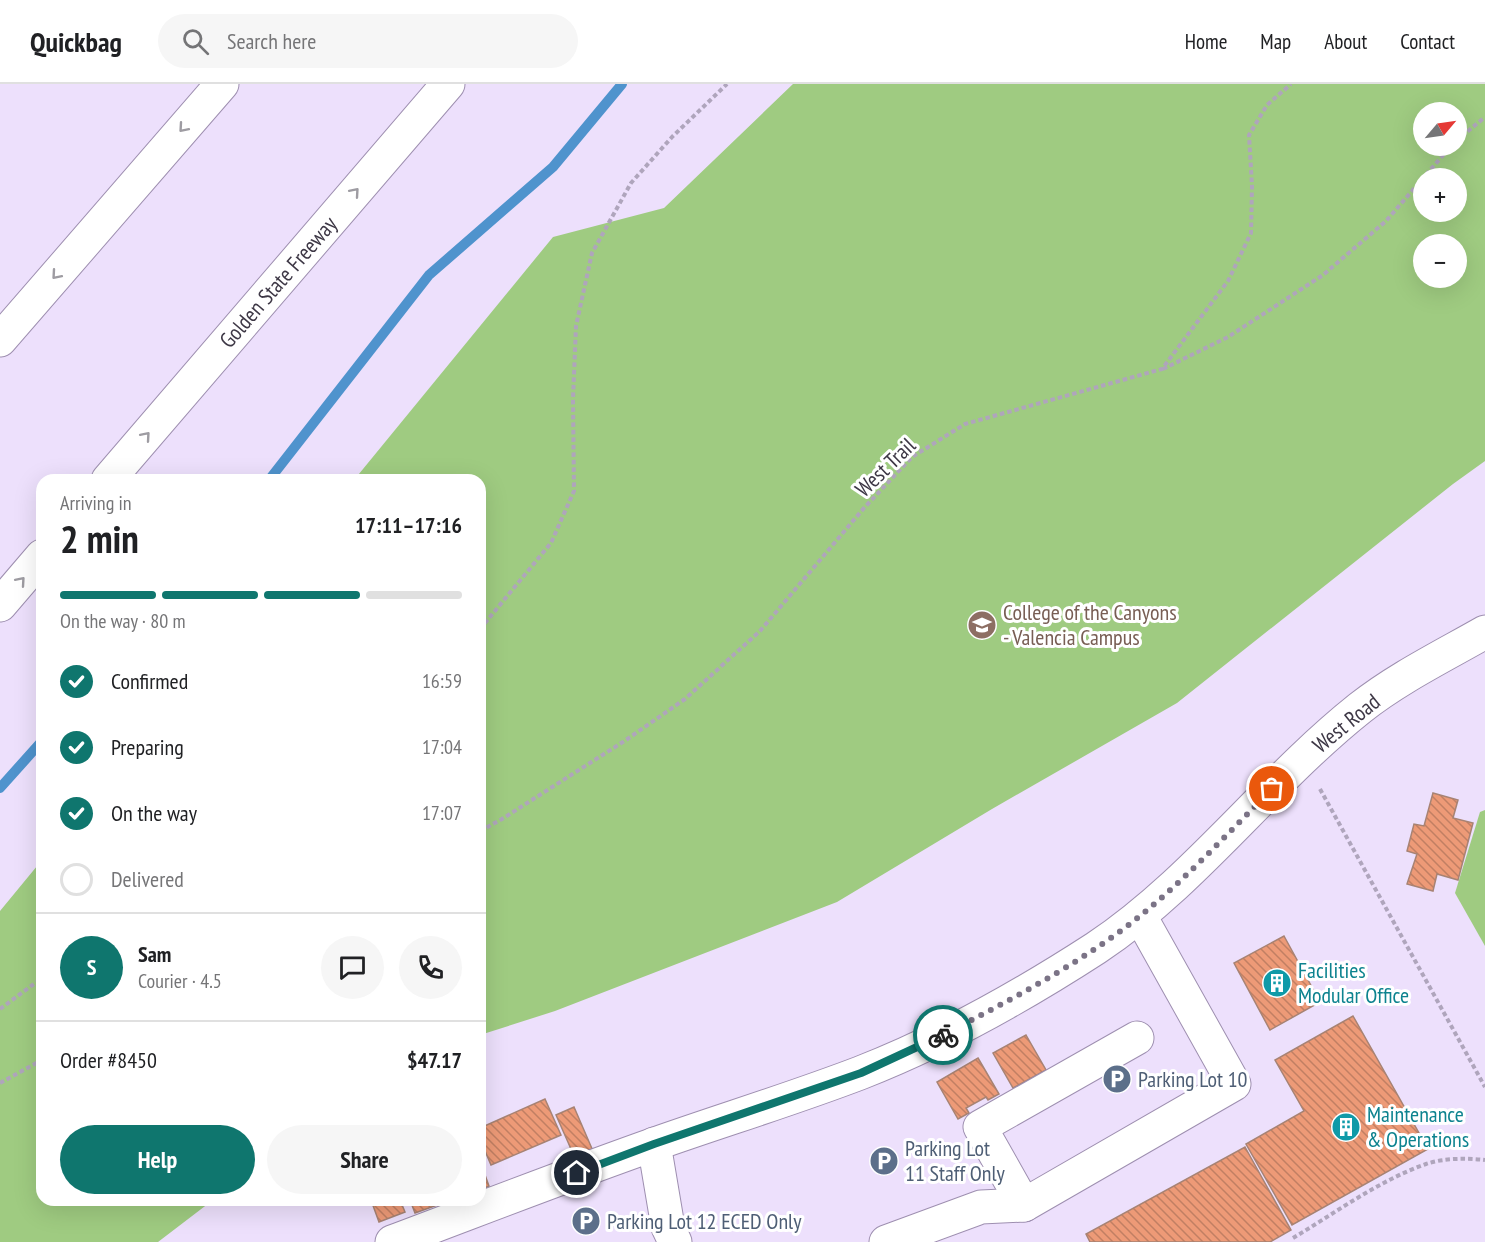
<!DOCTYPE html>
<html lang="en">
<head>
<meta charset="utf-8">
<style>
  :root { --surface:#fff; --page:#f6f6f6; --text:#202124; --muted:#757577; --line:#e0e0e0; --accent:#0f766e }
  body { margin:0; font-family:"PT Sans Narrow",sans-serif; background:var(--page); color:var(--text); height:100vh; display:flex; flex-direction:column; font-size:22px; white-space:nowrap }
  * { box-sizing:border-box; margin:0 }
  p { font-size:20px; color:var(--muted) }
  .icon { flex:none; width:33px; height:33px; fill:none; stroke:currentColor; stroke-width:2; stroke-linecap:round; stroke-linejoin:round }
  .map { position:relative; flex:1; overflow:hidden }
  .side { position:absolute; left:36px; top:390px; width:450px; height:732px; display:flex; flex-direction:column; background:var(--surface); border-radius:18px; box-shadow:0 6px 24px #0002 }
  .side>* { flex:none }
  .needle { width:39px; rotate:61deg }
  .buttons { position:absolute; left:1413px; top:18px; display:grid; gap:12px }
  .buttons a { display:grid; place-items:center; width:54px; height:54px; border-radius:50%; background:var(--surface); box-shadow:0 6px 24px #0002; font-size:30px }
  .pin { position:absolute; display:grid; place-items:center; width:51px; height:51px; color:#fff; margin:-26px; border:3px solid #fff; border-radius:50%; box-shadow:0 2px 6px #0007 }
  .courier { position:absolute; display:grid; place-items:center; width:60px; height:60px; margin:-30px; border:4px solid #0f766e; border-radius:50%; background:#fff; color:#222; box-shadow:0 2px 8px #0007 }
  .summary em { font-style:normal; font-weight:700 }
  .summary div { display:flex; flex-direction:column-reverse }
  .summary { display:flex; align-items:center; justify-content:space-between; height:102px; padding:0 24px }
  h1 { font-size:39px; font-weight:700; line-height:45px }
  .bar { display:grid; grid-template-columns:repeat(4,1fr); gap:9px 6px; align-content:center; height:72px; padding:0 24px }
  .bar i { height:8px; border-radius:4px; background:var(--line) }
  .bar .on { background:var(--accent) }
  .bar p { grid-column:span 4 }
  .line { display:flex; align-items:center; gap:15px; padding:0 24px; border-top:2px solid var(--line) }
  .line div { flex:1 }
  .round { display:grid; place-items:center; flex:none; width:63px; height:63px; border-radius:32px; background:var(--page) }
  ol { padding:0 24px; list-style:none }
  li { display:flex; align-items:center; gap:18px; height:66px }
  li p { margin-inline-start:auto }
  li .icon { padding:6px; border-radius:50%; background:var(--accent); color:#fff; stroke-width:4 }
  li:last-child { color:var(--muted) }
  li i { width:33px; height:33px; border:3px solid var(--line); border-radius:50% }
  .button { display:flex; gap:12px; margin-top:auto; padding:12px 24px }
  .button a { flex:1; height:69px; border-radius:36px; background:var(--accent); color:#fff; font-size:24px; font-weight:700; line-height:69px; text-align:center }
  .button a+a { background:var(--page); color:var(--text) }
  header { display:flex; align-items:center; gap:36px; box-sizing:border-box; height:84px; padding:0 30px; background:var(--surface); border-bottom:2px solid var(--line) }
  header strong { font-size:28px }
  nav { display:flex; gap:33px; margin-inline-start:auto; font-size:21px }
  .search { width:420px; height:54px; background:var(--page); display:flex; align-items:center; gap:15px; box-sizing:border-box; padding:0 21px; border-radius:33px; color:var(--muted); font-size:22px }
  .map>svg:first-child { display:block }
  .green { fill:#9fcb81; fill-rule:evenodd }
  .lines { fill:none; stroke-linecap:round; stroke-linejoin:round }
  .stream { stroke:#4f93cd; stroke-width:10 }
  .building { fill:url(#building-back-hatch); stroke:#a78374; stroke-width:1.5 }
  .minor-casing { stroke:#9e8fb0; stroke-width:35 }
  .highway-casing { stroke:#9e8fb0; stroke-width:35 }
  .path { stroke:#afa5bc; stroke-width:4; stroke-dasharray:4.5 3; stroke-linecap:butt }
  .minor { stroke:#fff; stroke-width:33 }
  .highway { stroke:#fff; stroke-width:33 }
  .oneway { stroke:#9e9ca2 }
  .done { stroke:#7b7386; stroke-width:6; stroke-dasharray:0 10.8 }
  .route { stroke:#0f766e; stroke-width:8 }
  .labels { text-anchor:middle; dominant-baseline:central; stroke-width:6; stroke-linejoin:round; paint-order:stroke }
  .street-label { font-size:22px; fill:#3e3846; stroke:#fff }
  .education-label { font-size:22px; fill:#785e54; stroke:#fff; text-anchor:start }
  .culture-label { font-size:22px; fill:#0d838f; stroke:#fff; text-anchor:start }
  .service-label { font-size:22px; fill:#4e5e75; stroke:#fff; text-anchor:start }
</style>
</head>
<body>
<header>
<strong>Quickbag</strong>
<div class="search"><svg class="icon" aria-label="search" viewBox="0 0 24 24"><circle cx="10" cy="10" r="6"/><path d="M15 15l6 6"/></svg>Search here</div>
<nav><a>Home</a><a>Map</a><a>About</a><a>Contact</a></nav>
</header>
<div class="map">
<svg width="1485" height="1158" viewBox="0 0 1485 1158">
  <defs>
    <pattern id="building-back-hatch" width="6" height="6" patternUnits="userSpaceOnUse" patternTransform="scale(1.5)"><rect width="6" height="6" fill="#ed9a77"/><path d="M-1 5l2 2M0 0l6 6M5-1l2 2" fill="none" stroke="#c17f63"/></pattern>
  </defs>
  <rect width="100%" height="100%" fill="#ede0fc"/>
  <g class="green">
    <path d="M793 0H1485V377L1453 400 1177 619 992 725 837 818 555 927 480 951V396H354L553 153 664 124ZM1424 28H1456V62H1424ZM1424 94H1456V128H1424ZM1424 160H1456V194H1424Z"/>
    <path d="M1485 726V862L1455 809 1480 728Z"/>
    <path d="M42 776V1116H213L158 1158H0V827Z"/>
  </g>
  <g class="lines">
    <g class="stream">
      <path d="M269 396 429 191 553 83 622 0"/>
      <path d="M0 704 42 657"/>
    </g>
  </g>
  <g class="building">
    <path d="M1433 709 1458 716 1453 734 1473 739 1458 796 1437 790 1433 807 1407 800 1417 770 1407 767 1414 740 1424 742Z"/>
    <path d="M1284 852 1320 918 1270 946 1234 879Z"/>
    <path d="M1353 932 1428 1065 1292 1141 1246 1060 1304 1027 1275 976Z"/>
    <path d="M1026 951 1046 986 1013 1004 993 969Z"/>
    <path d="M978 974 999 1010 988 1016 986 1013 966 1024 969 1029 958 1035 937 998Z"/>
    <path d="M545 1015 561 1051 491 1081 480 1055V1044Z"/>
    <path d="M574 1023 593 1067 575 1074 556 1031Z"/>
    <path d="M1245 1063 1291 1146 1270 1158H1090L1086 1150Z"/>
    <path d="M480 1077 489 1102 480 1106Z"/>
    <path d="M371 1116H400L405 1128 379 1138Z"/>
    <path d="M410 1116H451L415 1129Z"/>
  </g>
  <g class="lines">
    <g class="minor-casing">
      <g id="minor">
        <path d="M654 1060 668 1143 675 1158"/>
        <path d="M1024 1121 980 1043 1137 954"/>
        <path d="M392 1158C480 1125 567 1091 655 1060 723 1036 792 1015 860 989 942 957 1022 912 1096 864 1195 798 1267 698 1360 624 1398 594 1443 572 1485 548"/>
        <path d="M886 1158 981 1123 1024 1121 1234 1000 1140 832"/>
      </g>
    </g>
    <g class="highway-casing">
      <g id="highway">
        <path d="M0 256 222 0"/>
        <path d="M108 396 448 0"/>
        <path d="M0 521 42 472"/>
      </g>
    </g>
    <g class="path">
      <path d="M1456 57 1485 33"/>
      <path d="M1163 285 1228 253 1323 191 1386 137 1451 62"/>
      <path d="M480 545 551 459 574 407 573 315 576 242 592 169 631 99 672 53 727 0"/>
      <path d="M1320 705 1485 1003"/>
      <path d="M480 747 502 735 626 656 685 615 760 547 864 424 912 373 965 340 1162 285 1228 197 1251 149 1252 102 1249 51 1267 21 1291 0"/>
      <path d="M0 925 42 894"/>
      <path d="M0 999 42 976"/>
      <path d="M1293 1154C1335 1129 1380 1096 1426 1080 1443 1074 1467 1074 1485 1076"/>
    </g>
    <use href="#minor" class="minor"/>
    <use href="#highway" class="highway"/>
  </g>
  <defs><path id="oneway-chevron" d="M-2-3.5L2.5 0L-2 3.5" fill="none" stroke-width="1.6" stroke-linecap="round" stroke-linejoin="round" transform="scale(1.5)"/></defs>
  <g class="oneway">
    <use href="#oneway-chevron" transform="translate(183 44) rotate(131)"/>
    <use href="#oneway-chevron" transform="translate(355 108) rotate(-49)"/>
    <use href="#oneway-chevron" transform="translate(56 191) rotate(131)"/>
    <use href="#oneway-chevron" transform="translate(146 352) rotate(-49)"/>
    <use href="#oneway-chevron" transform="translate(21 497) rotate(-49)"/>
  </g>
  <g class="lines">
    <path class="done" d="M943 951C1010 916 1080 880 1140 832 1186 795 1230 747 1272 705"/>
    <path class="route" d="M577 1089 654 1060 861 989 943 951"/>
  </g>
  <defs>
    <g id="university-disc" transform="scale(1.5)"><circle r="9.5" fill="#8d6e63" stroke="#fff"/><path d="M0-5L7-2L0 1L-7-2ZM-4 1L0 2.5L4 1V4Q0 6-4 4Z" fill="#fff"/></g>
    <g id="building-disc" transform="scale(1.5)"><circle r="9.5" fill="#0f9aa8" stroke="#fff"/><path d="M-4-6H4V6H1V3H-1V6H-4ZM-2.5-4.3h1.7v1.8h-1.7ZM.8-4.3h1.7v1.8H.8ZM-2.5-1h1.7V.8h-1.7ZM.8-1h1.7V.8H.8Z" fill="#fff"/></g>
    <g id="parking-disc" transform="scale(1.5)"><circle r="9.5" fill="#5c6f8a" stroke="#fff"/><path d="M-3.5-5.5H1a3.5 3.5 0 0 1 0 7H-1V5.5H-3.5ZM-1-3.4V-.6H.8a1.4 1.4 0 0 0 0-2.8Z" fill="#fff"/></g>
  </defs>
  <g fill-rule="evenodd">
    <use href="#university-disc" x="982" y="541"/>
    <use href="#building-disc" x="1277" y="899"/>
    <use href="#parking-disc" x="1117" y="995"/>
    <use href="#building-disc" x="1346" y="1043"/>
    <use href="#parking-disc" x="884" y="1077"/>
    <use href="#parking-disc" x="586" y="1137"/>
  </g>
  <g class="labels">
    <g class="street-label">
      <text transform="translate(278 198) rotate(-49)">Golden State Freeway</text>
      <text transform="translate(885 383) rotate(-44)">West Trail</text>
      <text transform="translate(1346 639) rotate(-39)">West Road</text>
    </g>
    <g class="education-label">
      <text x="1003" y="528">College of the Canyons<tspan x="1003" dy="25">- Valencia Campus</tspan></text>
    </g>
    <g class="culture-label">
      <text x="1298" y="886">Facilities<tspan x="1298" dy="25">Modular Office</tspan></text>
      <text x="1367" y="1030">Maintenance<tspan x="1367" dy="25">&amp; Operations</tspan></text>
    </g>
    <g class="service-label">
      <text x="1138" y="995">Parking Lot 10</text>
      <text x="905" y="1064">Parking Lot<tspan x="905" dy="25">11 Staff Only</tspan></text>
      <text x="607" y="1137">Parking Lot 12 ECED Only</text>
    </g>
  </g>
</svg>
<div class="buttons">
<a><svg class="needle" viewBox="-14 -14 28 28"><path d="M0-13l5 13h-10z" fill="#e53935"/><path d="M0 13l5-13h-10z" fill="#757577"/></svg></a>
<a>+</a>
<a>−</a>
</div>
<div class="pin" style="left:1272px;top:705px;background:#ea580c"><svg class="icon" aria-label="bag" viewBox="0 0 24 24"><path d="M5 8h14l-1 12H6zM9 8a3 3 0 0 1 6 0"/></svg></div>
<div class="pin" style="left:577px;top:1089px;background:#1f2937"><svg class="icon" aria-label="home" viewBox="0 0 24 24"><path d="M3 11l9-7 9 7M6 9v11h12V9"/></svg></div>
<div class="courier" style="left:943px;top:951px"><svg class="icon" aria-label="bike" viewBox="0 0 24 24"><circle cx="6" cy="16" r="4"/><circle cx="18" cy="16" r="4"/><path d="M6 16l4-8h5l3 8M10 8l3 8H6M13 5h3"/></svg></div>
<section class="side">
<div class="summary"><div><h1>2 min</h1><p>Arriving in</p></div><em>17:11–17:16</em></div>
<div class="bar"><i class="on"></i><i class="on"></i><i class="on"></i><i></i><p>On the way · 80 m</p></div>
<ol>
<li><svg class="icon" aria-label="check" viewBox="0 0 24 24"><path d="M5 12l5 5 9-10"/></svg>Confirmed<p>16:59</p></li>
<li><svg class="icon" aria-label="check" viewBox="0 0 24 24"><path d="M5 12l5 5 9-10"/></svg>Preparing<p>17:04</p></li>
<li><svg class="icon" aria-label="check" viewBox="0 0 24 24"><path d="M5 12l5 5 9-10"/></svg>On the way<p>17:07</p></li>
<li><i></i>Delivered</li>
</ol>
<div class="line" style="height:108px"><b class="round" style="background:var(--accent);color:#fff">S</b><div><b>Sam</b><p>Courier · 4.5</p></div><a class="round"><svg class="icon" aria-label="chat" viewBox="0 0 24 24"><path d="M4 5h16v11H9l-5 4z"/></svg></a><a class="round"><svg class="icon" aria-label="phone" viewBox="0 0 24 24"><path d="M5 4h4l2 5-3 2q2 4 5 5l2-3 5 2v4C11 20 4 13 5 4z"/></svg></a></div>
<div class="line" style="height:78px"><div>Order #8450</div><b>$47.17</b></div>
<div class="button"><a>Help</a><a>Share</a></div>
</section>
</div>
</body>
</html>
